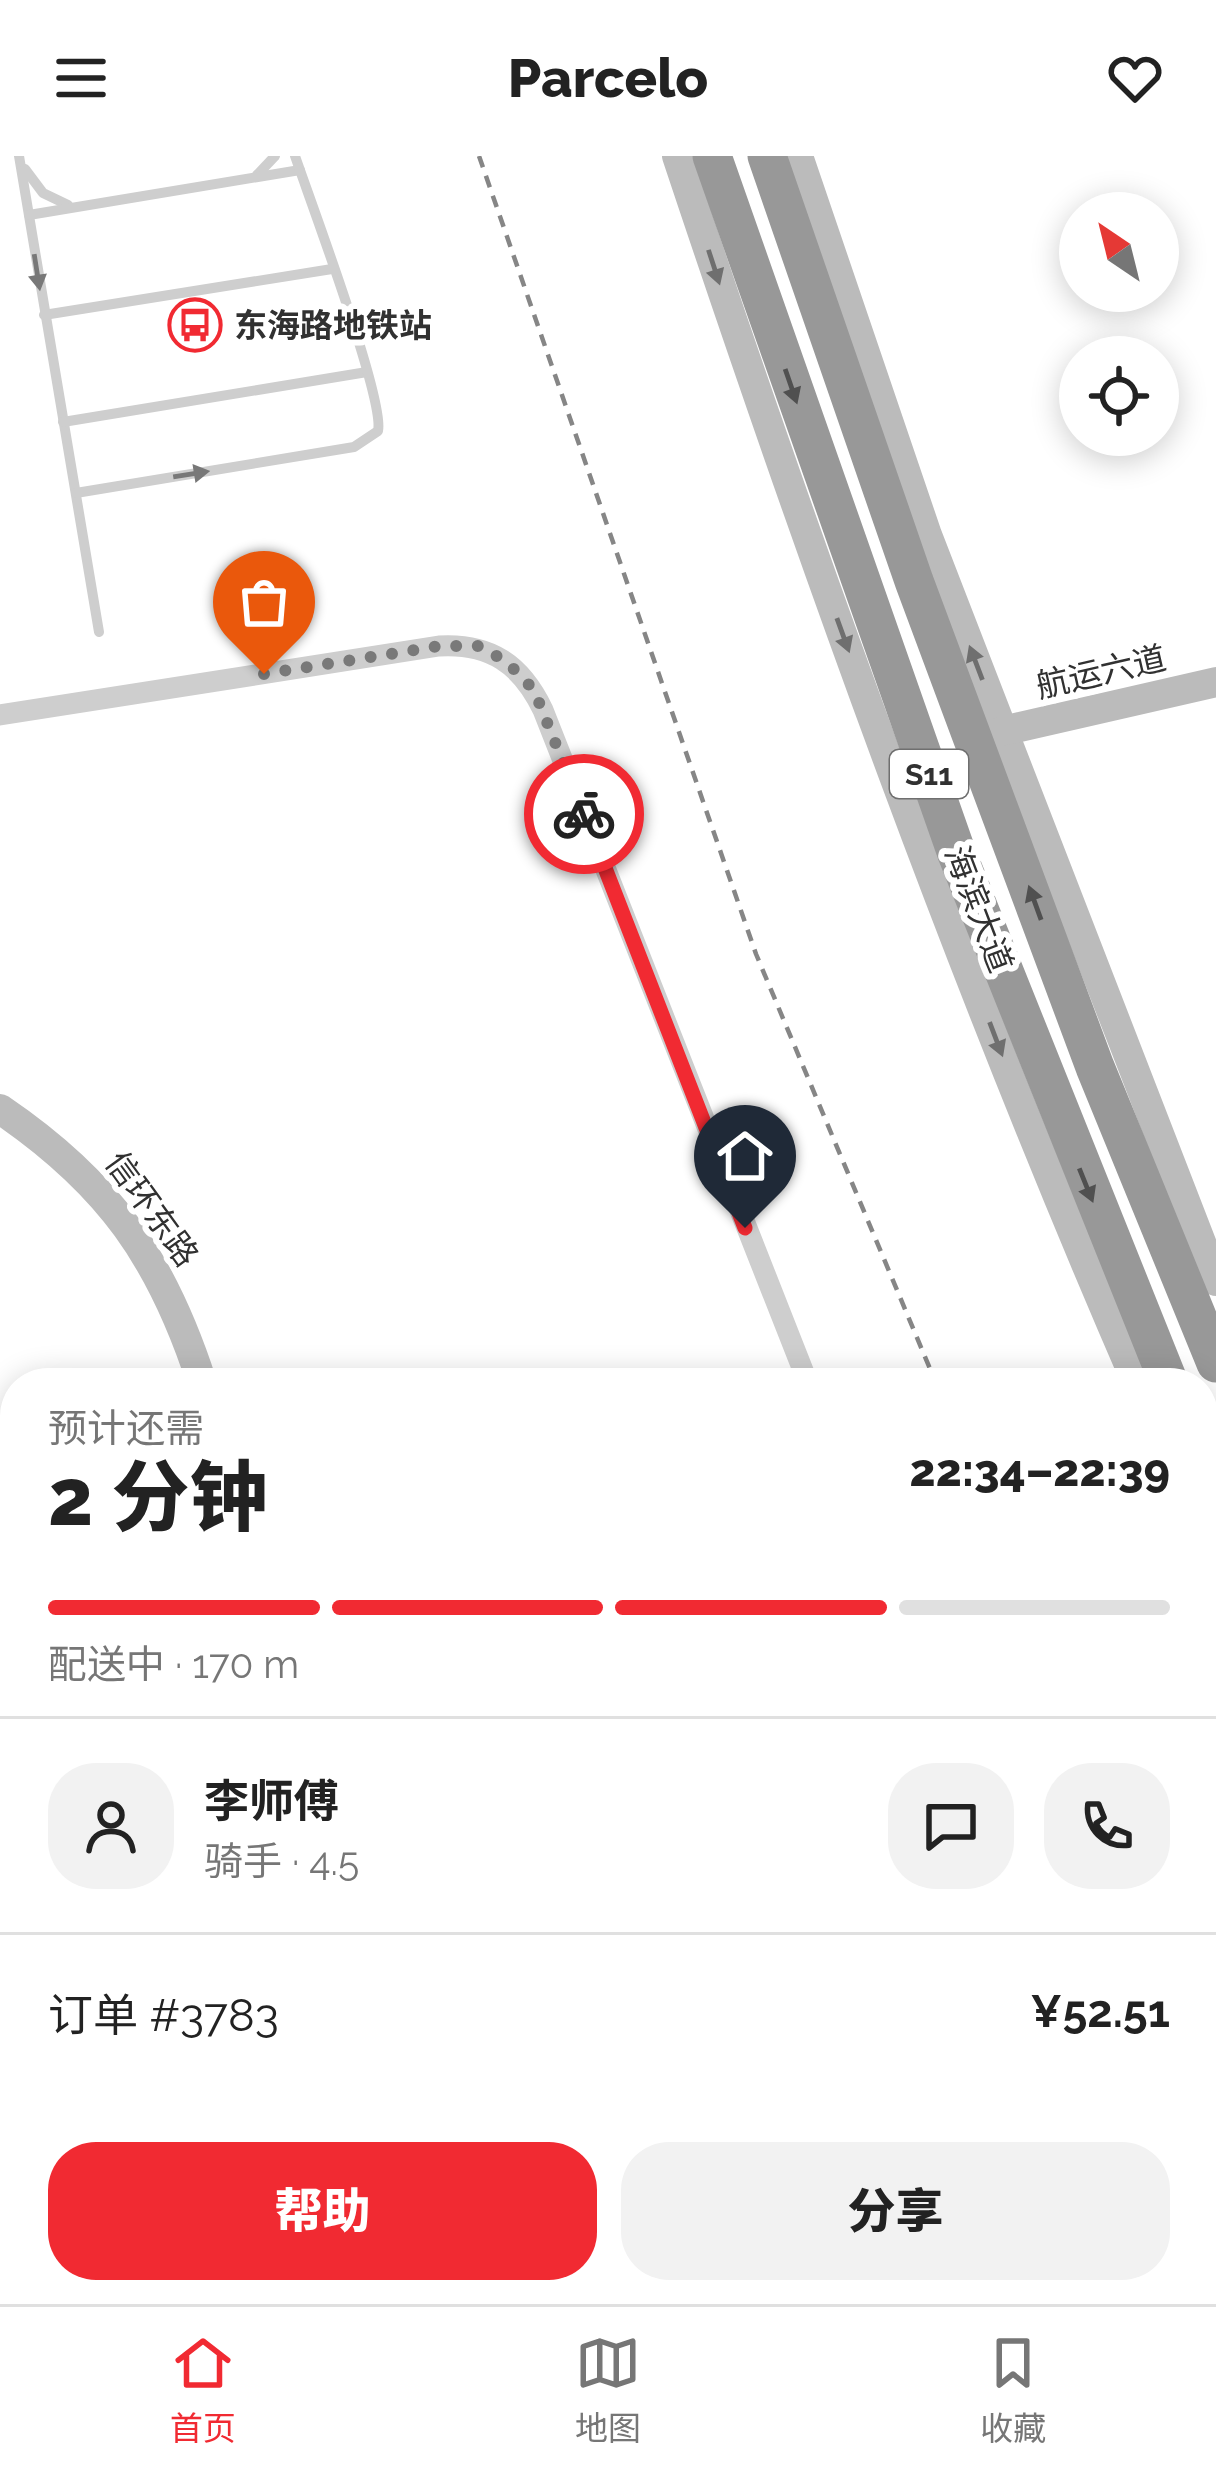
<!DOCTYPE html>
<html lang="zh">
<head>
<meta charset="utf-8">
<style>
  :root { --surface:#fff; --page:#f2f2f2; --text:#222; --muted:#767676; --line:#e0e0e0; --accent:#f12a32 }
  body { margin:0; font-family:Raleway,"Noto Sans SC",sans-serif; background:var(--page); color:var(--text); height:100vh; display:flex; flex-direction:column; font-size:45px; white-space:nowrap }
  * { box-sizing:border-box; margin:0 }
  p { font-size:39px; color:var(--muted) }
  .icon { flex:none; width:66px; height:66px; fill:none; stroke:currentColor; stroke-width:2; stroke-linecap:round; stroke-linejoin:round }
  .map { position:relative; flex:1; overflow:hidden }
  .drawer { position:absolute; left:0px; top:1212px; width:1218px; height:936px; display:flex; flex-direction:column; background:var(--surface); border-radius:48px 48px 0 0; box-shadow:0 6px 30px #0003 }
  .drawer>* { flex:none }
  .needle { width:78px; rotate:325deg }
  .controls { position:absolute; left:1059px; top:36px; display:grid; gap:24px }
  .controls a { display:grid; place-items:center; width:120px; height:120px; border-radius:50%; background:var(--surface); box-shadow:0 6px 30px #0003; font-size:60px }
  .pin { position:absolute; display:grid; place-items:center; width:102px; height:102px; color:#fff; margin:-123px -51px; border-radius:50% 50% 50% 0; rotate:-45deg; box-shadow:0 0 12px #0007 }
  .pin .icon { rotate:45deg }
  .courier { position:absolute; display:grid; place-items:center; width:120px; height:120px; margin:-60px; border:9px solid #f12a32; border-radius:50%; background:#fff; color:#222; box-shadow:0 3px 15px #0007 }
  .headline em { font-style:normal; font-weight:800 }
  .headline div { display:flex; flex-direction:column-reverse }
  .headline { display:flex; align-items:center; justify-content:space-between; height:204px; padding:0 48px }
  h1 { font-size:78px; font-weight:800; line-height:90px }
  .bar { display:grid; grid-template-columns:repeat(4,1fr); gap:18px 12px; align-content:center; height:144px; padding:0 48px }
  .bar i { height:15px; border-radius:9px; background:var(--line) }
  .bar .on { background:var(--accent) }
  .bar p { grid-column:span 4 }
  .line { display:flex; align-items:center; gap:30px; padding:0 48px; border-top:3px solid var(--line) }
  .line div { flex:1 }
  .round { display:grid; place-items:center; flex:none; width:126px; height:126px; border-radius:48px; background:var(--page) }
  .cta { display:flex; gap:24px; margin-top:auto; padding:24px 48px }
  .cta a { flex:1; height:138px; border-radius:48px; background:var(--accent); color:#fff; font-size:48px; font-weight:800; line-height:138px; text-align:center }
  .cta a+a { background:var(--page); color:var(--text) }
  header { display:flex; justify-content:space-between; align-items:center; height:156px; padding:0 48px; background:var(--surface); font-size:54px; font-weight:800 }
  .tab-bar { display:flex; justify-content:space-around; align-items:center; height:168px; border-top:3px solid var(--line); background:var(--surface); font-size:33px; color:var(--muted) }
  .tab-bar a { display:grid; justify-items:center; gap:6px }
  .tab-bar .on { color:var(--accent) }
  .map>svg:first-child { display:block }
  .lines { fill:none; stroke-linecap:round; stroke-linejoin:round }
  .lane { stroke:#cecece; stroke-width:10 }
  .street { stroke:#cecece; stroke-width:21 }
  .secondary { stroke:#bbb; stroke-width:30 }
  .primary { stroke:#a9a9a9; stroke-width:33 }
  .highway { stroke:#989898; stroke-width:39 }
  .rail { stroke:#868686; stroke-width:4.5; stroke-dasharray:12 9; stroke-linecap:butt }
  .oneway { fill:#6f6f6f }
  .oneway2 { fill:#787878 }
  .oneway3 { fill:#505050 }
  .done { stroke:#797979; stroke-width:12; stroke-dasharray:0 21.6 }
  .route { stroke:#f12a32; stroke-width:15 }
  .labels { text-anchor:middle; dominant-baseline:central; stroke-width:12; stroke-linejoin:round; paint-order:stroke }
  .shield { fill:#fff; stroke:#6f6f6f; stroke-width:3 }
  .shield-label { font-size:30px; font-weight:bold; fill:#313131 }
  .poi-label { font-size:33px; font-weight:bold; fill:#313131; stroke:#fff; text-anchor:start }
  .street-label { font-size:33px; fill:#313131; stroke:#fff }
</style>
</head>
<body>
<header><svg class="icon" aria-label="menu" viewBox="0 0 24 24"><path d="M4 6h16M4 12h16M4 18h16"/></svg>Parcelo<svg class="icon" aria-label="heart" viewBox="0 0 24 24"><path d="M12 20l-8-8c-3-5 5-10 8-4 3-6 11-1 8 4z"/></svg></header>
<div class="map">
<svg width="1216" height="2148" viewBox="0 0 1216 2148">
  <rect width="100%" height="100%" fill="#fff"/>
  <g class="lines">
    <g class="lane">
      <path d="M19 0 99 476"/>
      <path d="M25 13 43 37 68 49"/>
      <path d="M257 19 275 0"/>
      <path d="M29 59 300 14"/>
      <path d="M44 159 332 113"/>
      <path d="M63 266 367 216"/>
      <path d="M76 337 354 291 378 275C385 244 310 44 295 0"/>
    </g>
    <path class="street" d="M0 559 439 490C490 487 521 508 543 554L808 1227"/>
    <g class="secondary">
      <path d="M677 0C815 414 963 827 1137 1227"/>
      <path d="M798 0 927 379 1216 1125"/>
      <path d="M1002 575 1216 526"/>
      <path d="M0 953C109 1027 162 1103 202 1227"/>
      <path d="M1203 1378 1216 1408"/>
      <path d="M0 1709 15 1699"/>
      <path d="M0 1736 15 1725"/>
      <path d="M0 2042 15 2086"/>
      <path d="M0 2120 9 2148"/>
      <path d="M31 2133 36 2148"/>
    </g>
    <g class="primary">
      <path d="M1203 2076 1216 2073"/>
      <path d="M1203 2108 1216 2104"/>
      <path d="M960 2148 1011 2133"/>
      <path d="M1063 2148 1115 2133"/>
    </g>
    <g class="highway">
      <path d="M712 0 957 698 1169 1227"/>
      <path d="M767 0 914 425 1095 911 1216 1207"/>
      <path d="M1203 1307 1216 1337"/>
    </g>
    <g class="rail">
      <path d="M479 0 756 798 936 1227"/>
      <path d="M1203 1835 1216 1865"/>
      <path d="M1203 1862 1216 1891"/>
    </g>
  </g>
  <defs><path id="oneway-solid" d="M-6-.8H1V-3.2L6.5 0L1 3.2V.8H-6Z" transform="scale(3)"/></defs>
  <g class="oneway">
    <use href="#oneway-solid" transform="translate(714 111) rotate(72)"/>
    <use href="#oneway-solid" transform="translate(843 479) rotate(70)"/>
    <use href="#oneway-solid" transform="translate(976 507) rotate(-111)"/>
    <use href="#oneway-solid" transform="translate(996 883) rotate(69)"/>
  </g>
  <g class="oneway2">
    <use href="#oneway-solid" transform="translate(37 116) rotate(81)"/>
    <use href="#oneway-solid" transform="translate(191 318) rotate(-9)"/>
  </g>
  <g class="oneway3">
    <use href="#oneway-solid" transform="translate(791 230) rotate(71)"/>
    <use href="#oneway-solid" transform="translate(1035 747) rotate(-110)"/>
    <use href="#oneway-solid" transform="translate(1086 1029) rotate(68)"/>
  </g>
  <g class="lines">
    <path class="done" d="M264 518 440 490H480L508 507 534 534 584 658"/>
    <path class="route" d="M584 658 745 1072"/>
  </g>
  <defs>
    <g id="bus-ring" transform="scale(2.7)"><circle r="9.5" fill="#fff" stroke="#f12a32" stroke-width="1.5"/><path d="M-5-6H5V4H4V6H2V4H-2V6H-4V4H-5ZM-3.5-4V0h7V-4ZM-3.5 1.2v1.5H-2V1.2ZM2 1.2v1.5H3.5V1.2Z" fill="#f12a32"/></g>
  </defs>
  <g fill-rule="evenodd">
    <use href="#bus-ring" x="195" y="169"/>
  </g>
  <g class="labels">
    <rect class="shield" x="890" y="594" width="78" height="48" rx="9"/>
    <g class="shield-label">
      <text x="929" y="618">S11</text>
    </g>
    <g class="poi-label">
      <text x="234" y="169">东海路地铁站</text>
    </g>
    <g class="street-label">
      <text transform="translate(1101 516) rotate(-13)">航运六道</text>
      <text transform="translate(979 753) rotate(69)">海滨大道</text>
      <text transform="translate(152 1053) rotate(54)">信环东路</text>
    </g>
  </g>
</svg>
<div class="controls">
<a><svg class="needle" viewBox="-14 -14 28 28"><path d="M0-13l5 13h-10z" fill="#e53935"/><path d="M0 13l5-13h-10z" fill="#767676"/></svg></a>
<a><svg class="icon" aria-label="locate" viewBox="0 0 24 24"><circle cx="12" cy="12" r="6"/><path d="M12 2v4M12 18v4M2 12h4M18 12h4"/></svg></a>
</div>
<div class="pin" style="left:264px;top:518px;background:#ea580c"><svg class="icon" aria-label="bag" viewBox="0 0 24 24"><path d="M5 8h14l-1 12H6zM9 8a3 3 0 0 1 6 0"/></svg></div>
<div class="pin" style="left:745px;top:1072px;background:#1f2937"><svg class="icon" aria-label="home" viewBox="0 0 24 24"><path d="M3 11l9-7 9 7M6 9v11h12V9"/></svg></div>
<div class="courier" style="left:584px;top:658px"><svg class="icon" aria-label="bike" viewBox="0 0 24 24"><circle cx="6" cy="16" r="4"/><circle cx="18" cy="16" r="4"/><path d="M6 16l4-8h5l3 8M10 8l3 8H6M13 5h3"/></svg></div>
<section class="drawer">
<div class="headline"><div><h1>2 分钟</h1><p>预计还需</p></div><em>22:34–22:39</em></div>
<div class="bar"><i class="on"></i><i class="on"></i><i class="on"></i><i></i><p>配送中 · 170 m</p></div>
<div class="line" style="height:216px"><a class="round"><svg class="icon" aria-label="person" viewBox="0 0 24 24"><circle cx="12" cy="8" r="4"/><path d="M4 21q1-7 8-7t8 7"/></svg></a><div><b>李师傅</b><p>骑手 · 4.5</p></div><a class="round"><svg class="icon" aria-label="chat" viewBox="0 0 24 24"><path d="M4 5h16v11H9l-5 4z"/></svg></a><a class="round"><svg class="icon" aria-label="phone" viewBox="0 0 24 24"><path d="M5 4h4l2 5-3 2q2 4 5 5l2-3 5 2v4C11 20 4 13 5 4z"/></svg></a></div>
<div class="line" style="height:156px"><div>订单 #3783</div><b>¥52.51</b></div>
<div class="cta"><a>帮助</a><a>分享</a></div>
</section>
</div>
<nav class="tab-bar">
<a class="on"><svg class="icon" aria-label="home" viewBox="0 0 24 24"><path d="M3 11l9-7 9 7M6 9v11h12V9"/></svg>首页</a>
<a><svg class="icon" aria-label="map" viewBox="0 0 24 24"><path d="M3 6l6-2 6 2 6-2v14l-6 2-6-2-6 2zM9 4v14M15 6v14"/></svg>地图</a>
<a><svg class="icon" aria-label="saved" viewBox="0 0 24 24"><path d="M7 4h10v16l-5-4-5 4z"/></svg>收藏</a>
</nav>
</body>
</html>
